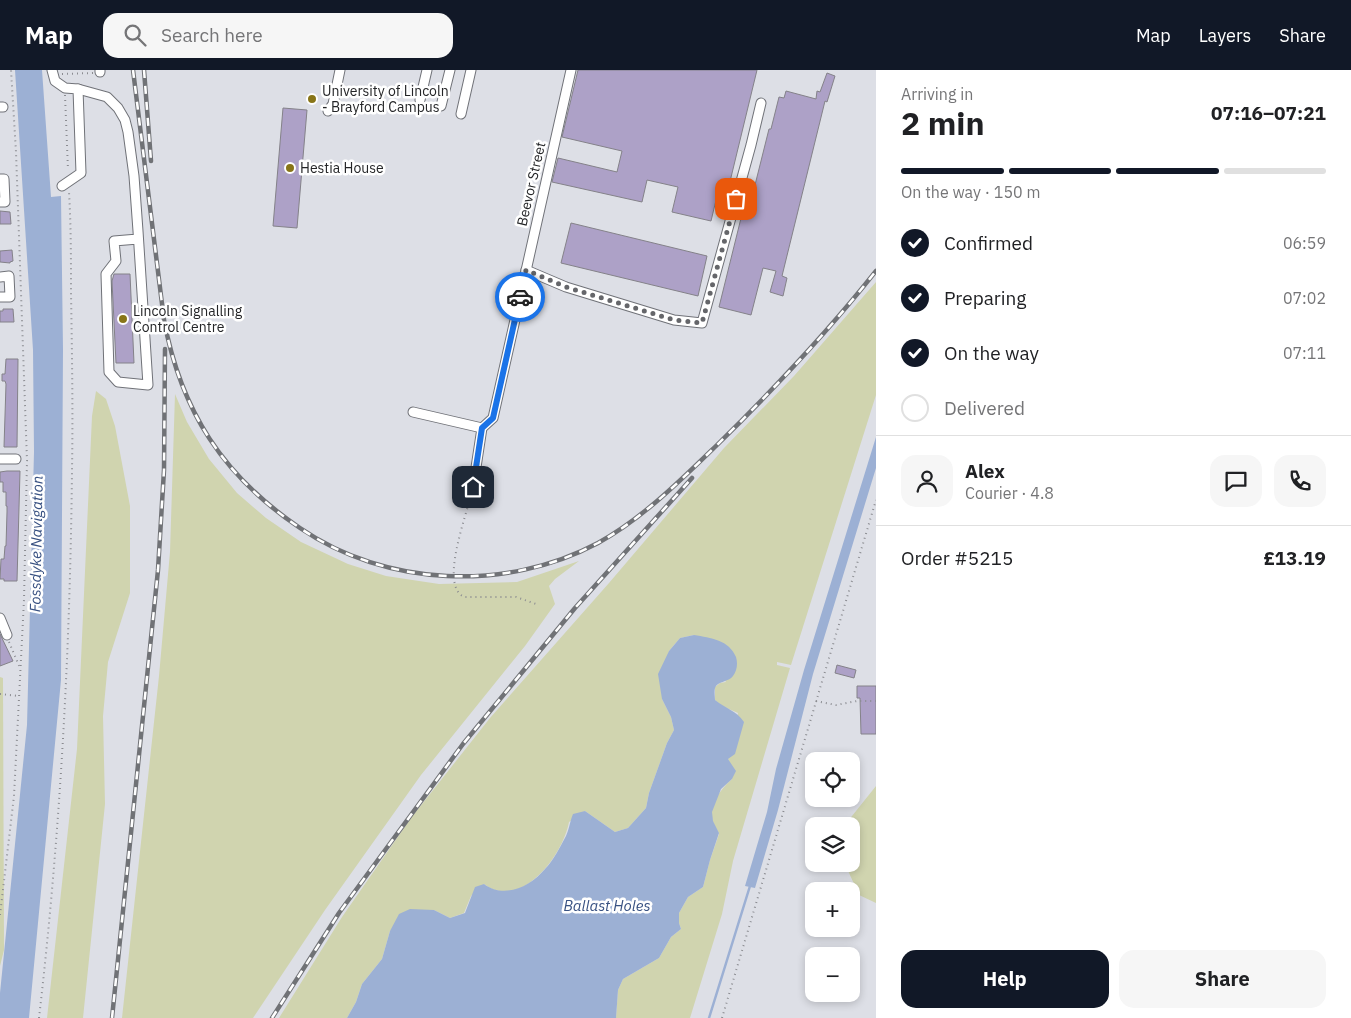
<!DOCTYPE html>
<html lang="en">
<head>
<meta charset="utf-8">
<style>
  :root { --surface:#fff; --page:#f6f6f6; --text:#202124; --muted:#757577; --line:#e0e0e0; --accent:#111827 }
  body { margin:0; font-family:"IBM Plex Sans",sans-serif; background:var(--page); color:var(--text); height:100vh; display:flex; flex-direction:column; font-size:19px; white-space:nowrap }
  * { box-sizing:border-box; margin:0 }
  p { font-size:16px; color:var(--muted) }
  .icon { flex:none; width:28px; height:28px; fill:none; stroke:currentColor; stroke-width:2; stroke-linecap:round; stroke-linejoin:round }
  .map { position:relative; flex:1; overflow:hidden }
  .drawer { display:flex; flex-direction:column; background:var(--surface); width:475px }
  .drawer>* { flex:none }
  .tools { position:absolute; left:805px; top:682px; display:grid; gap:10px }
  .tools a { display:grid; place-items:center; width:55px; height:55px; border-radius:10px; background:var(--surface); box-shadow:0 2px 8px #0003; font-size:25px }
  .pin { position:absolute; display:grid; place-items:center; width:42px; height:42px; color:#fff; margin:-21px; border-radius:10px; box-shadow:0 2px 8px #0006 }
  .courier { position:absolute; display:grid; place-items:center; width:50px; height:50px; margin:-25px; border:4px solid #1a73e8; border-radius:50%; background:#fff; color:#222; box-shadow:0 1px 6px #0007 }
  .overview em { font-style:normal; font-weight:700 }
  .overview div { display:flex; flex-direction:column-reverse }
  .overview { display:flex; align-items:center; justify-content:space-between; height:85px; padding:0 25px }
  h1 { font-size:32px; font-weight:700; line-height:38px }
  .bar { display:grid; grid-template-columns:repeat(4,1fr); gap:8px 5px; align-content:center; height:60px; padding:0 25px }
  .bar i { height:6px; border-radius:4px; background:var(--line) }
  .bar .on { background:var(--accent) }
  .bar p { grid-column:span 4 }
  .line { display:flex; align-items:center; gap:12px; padding:0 25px; border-top:1px solid var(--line) }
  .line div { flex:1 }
  .round { display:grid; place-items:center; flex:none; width:52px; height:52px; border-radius:15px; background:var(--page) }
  ol { padding:0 25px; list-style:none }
  li { display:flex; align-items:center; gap:15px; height:55px }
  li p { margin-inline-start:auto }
  li .icon { padding:5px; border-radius:50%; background:var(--accent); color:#fff; stroke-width:4 }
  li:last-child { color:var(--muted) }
  li i { width:28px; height:28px; border:2px solid var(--line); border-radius:50% }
  .cta { display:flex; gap:10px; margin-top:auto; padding:10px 25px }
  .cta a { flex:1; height:58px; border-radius:15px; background:var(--accent); color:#fff; font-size:20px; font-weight:700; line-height:58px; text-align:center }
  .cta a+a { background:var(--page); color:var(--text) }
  header { display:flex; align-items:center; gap:30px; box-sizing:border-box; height:70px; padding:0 25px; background:var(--accent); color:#fff }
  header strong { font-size:24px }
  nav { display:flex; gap:28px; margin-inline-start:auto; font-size:18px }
  .search { width:350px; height:45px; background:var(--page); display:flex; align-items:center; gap:12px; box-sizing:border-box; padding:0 18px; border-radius:15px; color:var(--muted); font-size:19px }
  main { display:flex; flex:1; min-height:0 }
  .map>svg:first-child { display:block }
  .green { fill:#d0d4af }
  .water { fill:#9cb0d4 }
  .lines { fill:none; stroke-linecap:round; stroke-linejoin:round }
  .stream { stroke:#9cb0d4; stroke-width:2.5 }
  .building { fill:#ada1c7; stroke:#848289 }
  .minor-casing { stroke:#707278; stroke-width:11 }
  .path { stroke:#8b8c91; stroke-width:2; stroke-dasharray:1 4; stroke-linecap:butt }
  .minor { stroke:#fff; stroke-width:9 }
  .rail-casing { stroke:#707276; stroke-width:4.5 }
  .rail { stroke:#fff; stroke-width:2.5; stroke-dasharray:8; stroke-linecap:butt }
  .done { stroke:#65666a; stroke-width:5; stroke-dasharray:0 9 }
  .route { stroke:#1a73e8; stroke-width:6 }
  .poi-dot { fill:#887518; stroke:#fff; stroke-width:2 }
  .labels { text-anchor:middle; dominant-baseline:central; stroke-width:5; stroke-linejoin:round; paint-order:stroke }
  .poi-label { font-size:14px; fill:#242527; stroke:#fff; text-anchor:start }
  .street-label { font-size:14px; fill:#242527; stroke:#fff }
  .water-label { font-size:15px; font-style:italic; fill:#385182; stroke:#fff }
</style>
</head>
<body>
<header>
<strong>Map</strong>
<div class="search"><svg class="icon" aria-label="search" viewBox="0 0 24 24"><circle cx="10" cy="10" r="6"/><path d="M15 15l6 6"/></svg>Search here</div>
<nav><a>Map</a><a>Layers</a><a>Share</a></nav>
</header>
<main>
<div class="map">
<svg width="876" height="948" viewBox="0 0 876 948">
  <rect width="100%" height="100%" fill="#dddfe6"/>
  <g class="green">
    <path d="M876 212V325L791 595 777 592V595L790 598 733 791 722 844 690 948H616L618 920 623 909 659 888 671 867 681 859 679 853V843L688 827 703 817 710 790 719 764C717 759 713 754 712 748 709 734 722 718 732 709L728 689 730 686 738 643 722 636 715 630V617L720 613 726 612 694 565 680 568 669 581 662 629 671 647 674 660 667 673 649 723 646 738 628 758 615 762 585 741 569 752C563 785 521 842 484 814L471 826 464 843 450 848 434 840 390 861 382 889 362 914 356 932 347 948H279L342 847 411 748 490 648 609 513 724 378 794 306Z"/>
    <path d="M96 321 106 329 115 356 130 436V523L108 592 103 646 105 734 83 948H47L77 679 92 346Z"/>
    <path d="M175 324 187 352 209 389 237 423 266 448 301 472 348 494 386 506 439 514 517 512 579 491 555 509 549 516 555 534 525 576 421 705 325 840 253 948H122L159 606 170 482Z"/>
    <path d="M0 607 3 608 4 880 0 896Z"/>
    <path d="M876 716V833L859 825 845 794H851V756H844Z"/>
  </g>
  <g class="water">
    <path d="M15 0H42L51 127 61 126 63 280 61 610 29 948H0V923L27 655 34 382 33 280Z"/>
    <path d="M876 367V398L813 604 778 740 755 818 745 816 767 742 776 699 804 600Z"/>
    <path d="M694 565C711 568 729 570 736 587 738 593 737 601 733 606 729 612 717 611 715 618 714 622 715 627 715 630 726 639 736 640 744 652L735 684 728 689 736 701 732 709 721 719 712 742 713 751 719 763 710 790 703 817 688 827 679 843V853L681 859 671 867 659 888 623 909 618 920 616 948H347L356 932 362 914 382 889 390 861 399 844 410 839 434 840 450 848 465 843 475 817 484 814C504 829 530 817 545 799 553 791 560 777 566 766 569 760 570 751 573 744L585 741 615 762 628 758 646 738 649 723 667 673 674 660 671 647 662 629 658 604 669 581 680 568Z"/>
  </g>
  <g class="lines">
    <path class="stream" d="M709 948 750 816"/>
  </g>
  <g class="building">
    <path d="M578 0H757L726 128 717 126 711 151 672 142 678 117 647 110 642 132 552 112 558 88 617 102 622 81 562 67Z"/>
    <path d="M827 3 835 6 827 32 825 31 782 206 787 208 783 226 770 222 776 201 763 198 751 245 719 237 746 128 752 127 769 59H771L779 27 784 28 786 21 816 29 817 21 820 22Z"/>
    <path d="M283 38 307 40 297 158 273 156Z"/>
    <path d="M0 141 10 142 11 154H0Z"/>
    <path d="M571 153 707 186 698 226 561 193Z"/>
    <path d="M12 180 13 191 10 192V193L0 192V181Z"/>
    <path d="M114 204H130L134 293H116L112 211Z"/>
    <path d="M3 239H13L14 252H0V241H3Z"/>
    <path d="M6 289H18L17 377H4L6 314 5 311H2V304H5Z"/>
    <path d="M7 401H20L17 511H4V509H0L1 489H4L5 476H6L7 442V436H6V422H3V412H0V402Z"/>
    <path d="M0 564 13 591 0 596Z"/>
    <path d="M837 595 856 600 854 608 835 603Z"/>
    <path d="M857 616H876V664H861L860 628H857Z"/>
  </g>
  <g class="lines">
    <g class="minor-casing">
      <g id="minor">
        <path d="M52 0 55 11 65 18 78 19 81 103 62 116"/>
        <path d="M100 2V0"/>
        <path d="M78 19 107 27 118 38 125 50 128 62 134 106 138 161 148 315 118 312 109 302 106 204 116 191 114 171 138 169"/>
        <path d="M420 30 427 0"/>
        <path d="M441 36 450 0"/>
        <path d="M0 37H3"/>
        <path d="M328 41 333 34 340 0"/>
        <path d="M461 44 471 0"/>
        <path d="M0 109H4L5 132H0"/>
        <path d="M526 200 566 217 674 250 702 253 751 75 761 33"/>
        <path d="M0 207 9 206 10 227H0"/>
        <path d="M413 342 482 358"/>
        <path d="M0 389H16"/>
        <path d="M473 417 482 358 493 348 571 0"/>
        <path d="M0 548 7 565"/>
      </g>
    </g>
    <g class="path">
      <path d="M62 4 93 3"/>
      <path d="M65 25 68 100"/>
      <path d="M471 424C467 445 439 515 464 527H516L539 535"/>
      <path d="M9 572 20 598"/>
      <path d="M0 624 19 626"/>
      <path d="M816 631 836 635 857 631H876"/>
      <path d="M0 845 14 726 24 530 27 391 16 82 11 0"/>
      <path d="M39 948C60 766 70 584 72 401 73 341 72 282 71 222 71 189 71 156 69 122"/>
      <path d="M722 948 876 430"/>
    </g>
    <use href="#minor" class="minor"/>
    <g class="rail-casing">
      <g id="rail">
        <path d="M133 0 164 250C181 341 223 406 300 458 386 517 506 522 598 473 643 448 680 411 717 375 773 320 827 263 876 201"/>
        <path d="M144 0 151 91"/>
        <path d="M112 948 158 500 164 400 165 279"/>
        <path d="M272 948 339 843 463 674 575 538 692 408"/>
      </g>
    </g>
    <use href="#rail" class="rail"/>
  </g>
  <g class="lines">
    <path class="done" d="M520 227 526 200 566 217 674 250 702 253 736 129"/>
    <path class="route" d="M473 417 482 358 493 348 520 227"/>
  </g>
  <g class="poi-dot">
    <circle cx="312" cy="29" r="5"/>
    <circle cx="290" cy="98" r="5"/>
    <circle cx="123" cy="249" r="5"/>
  </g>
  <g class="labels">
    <g class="poi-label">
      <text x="322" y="21">University of Lincoln<tspan x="322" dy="16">- Brayford Campus</tspan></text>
      <text x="300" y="98">Hestia House</text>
      <text x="133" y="241">Lincoln Signalling<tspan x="133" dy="16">Control Centre</tspan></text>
    </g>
    <g class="street-label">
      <text transform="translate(531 114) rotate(-77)">Beevor Street</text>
    </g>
    <g class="water-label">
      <text transform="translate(36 474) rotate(-89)">Fossdyke Navigation</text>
      <text x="607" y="835">Ballast Holes</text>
    </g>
  </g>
</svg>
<div class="tools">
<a><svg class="icon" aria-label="locate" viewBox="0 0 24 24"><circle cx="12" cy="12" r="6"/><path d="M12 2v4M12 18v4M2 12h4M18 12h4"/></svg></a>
<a><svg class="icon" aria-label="layers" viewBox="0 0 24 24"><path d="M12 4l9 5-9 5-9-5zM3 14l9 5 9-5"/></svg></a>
<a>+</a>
<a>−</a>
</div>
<div class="pin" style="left:736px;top:129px;background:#ea580c"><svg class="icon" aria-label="bag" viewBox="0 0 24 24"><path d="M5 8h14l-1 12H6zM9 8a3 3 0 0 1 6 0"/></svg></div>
<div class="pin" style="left:473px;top:417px;background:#1f2937"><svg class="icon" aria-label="home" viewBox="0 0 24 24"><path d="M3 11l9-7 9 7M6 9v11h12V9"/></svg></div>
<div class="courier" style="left:520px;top:227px"><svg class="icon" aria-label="car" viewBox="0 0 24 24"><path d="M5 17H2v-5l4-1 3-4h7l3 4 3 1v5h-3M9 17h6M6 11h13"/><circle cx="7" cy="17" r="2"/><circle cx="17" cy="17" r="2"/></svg></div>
</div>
<section class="drawer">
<div class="overview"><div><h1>2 min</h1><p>Arriving in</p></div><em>07:16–07:21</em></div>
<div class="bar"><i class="on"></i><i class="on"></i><i class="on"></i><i></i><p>On the way · 150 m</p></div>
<ol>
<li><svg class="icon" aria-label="check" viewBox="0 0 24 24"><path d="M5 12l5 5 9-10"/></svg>Confirmed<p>06:59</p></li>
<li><svg class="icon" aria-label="check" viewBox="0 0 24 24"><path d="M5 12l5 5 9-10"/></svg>Preparing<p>07:02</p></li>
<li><svg class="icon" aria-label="check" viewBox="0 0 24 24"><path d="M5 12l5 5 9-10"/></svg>On the way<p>07:11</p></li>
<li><i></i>Delivered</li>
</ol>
<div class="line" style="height:90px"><a class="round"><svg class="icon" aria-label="person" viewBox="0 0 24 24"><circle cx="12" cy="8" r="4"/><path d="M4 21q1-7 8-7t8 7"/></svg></a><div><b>Alex</b><p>Courier · 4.8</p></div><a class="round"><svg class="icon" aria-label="chat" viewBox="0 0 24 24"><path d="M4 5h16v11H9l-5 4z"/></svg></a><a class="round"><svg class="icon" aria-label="phone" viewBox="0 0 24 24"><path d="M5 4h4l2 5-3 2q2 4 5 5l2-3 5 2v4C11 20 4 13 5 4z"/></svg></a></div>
<div class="line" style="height:65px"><div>Order #5215</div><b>£13.19</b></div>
<div class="cta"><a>Help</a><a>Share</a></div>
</section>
</main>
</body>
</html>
